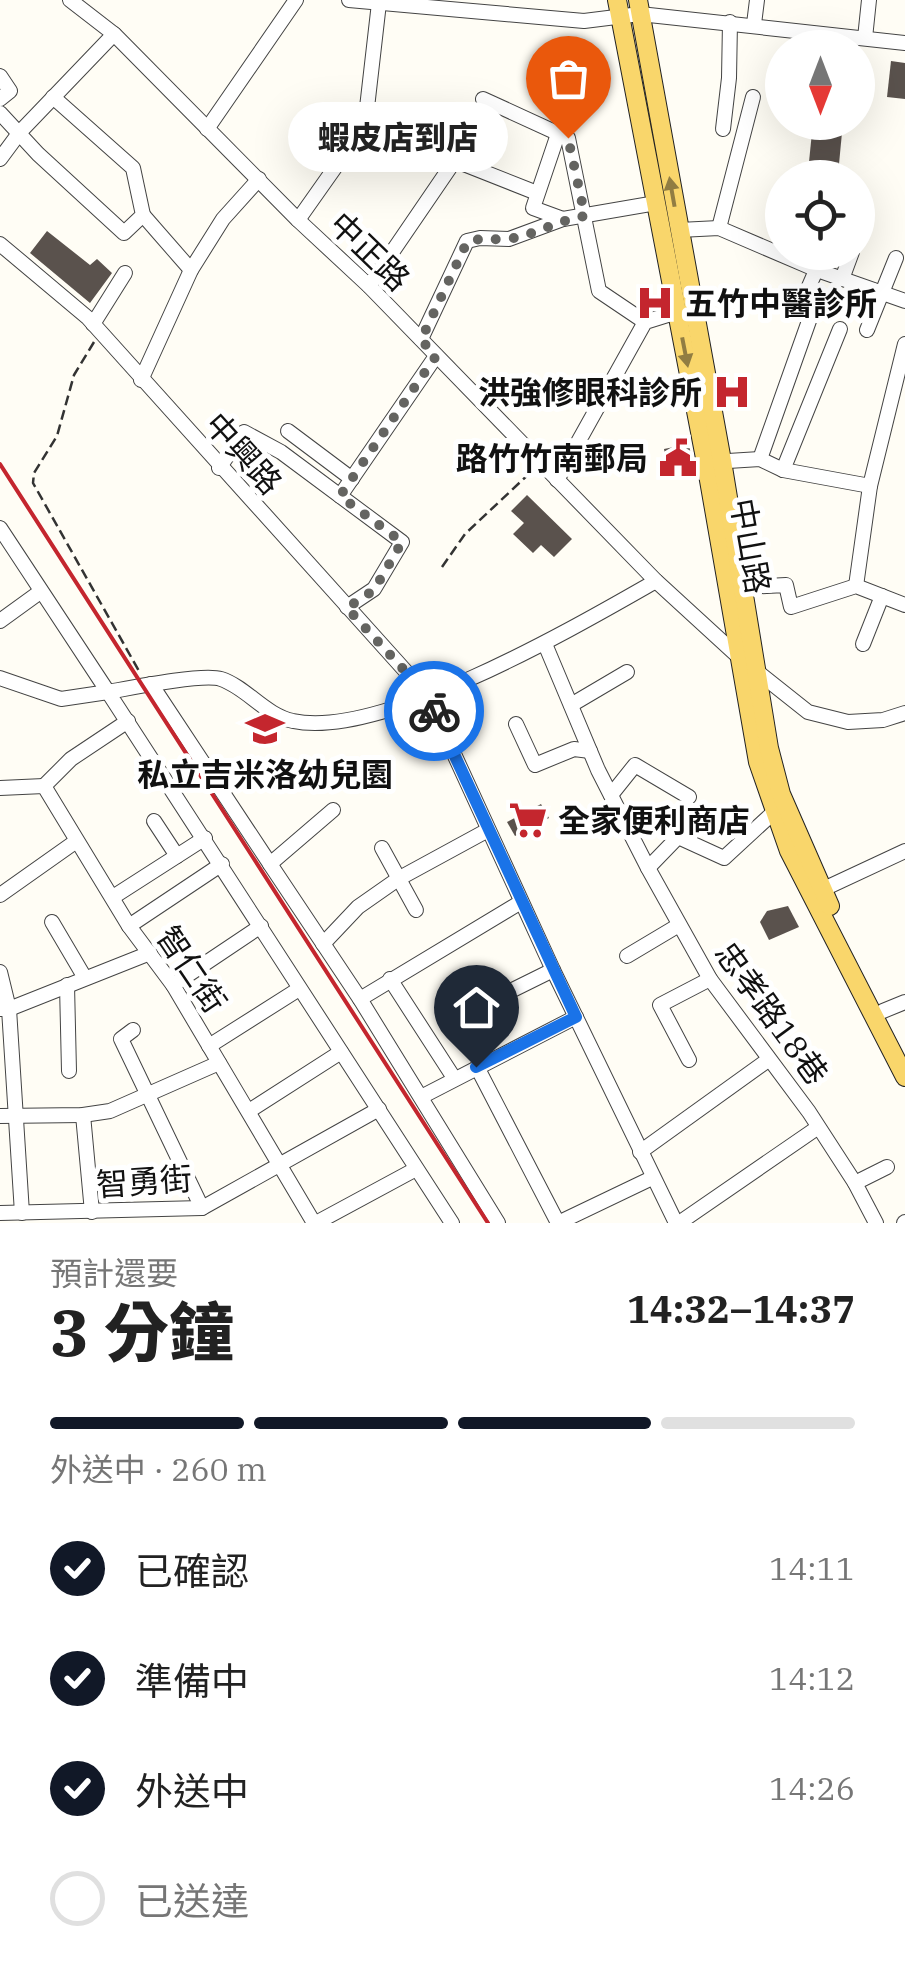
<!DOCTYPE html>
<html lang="zh-TW">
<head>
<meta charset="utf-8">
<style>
  :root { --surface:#fff; --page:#f2f2f2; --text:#222; --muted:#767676; --line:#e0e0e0; --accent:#111827 }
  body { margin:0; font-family:"IBM Plex Serif","Noto Sans TC",serif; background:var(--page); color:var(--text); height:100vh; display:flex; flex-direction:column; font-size:38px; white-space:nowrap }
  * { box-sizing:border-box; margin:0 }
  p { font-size:32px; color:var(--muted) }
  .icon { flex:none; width:55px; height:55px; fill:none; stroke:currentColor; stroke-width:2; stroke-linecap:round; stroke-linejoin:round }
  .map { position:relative; height:1223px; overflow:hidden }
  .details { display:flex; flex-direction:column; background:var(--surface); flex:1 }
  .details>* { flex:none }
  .needle { width:65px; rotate:180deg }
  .controls { position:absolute; left:765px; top:30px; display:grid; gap:20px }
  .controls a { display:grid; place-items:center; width:110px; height:110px; border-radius:50%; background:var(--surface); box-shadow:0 10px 40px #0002; font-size:50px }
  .pin { position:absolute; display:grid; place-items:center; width:85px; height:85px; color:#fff; margin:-102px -42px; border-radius:50% 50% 50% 0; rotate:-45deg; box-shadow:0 0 10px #0007 }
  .pin .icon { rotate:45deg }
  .courier { position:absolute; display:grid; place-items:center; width:100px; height:100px; margin:-50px; border:8px solid #1a73e8; border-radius:50%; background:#fff; color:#222; box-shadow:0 2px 12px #0007 }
  .bubble { position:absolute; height:70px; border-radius:35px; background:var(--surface); box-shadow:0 10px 40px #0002; font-size:32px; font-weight:800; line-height:70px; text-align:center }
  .head em { font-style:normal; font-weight:800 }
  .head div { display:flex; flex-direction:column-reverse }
  .head { display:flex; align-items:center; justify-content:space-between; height:170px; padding:0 50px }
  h1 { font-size:65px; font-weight:800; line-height:75px }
  .bar { display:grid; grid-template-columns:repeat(4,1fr); gap:15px 10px; align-content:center; height:120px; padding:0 50px }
  .bar i { height:12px; border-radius:8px; background:var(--line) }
  .bar .current { background:var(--accent) }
  .bar p { grid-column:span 4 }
  ol { padding:0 50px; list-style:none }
  li { display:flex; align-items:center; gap:30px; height:110px }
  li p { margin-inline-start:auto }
  li .icon { padding:10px; border-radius:50%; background:var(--accent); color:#fff; stroke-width:4 }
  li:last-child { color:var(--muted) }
  li i { width:55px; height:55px; border:5px solid var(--line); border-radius:50% }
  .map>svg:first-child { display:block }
  .building { fill:#5a524d }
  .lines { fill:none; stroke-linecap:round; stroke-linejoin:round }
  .minor-casing { stroke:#444; stroke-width:16 }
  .major-casing { stroke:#222; stroke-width:20 }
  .path { stroke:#333; stroke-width:2.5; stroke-dasharray:10 5; stroke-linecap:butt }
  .minor { stroke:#fff; stroke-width:14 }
  .major { stroke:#f9d66b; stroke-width:18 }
  .rail { stroke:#c4262e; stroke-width:4 }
  .oneway { fill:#917d42 }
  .done { stroke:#646461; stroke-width:10; stroke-dasharray:0 18 }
  .route { stroke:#1a73e8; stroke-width:12 }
  .labels { text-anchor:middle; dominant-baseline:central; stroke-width:10; stroke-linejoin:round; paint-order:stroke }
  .street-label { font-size:32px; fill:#111; stroke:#fff }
  .poi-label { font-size:32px; font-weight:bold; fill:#111; stroke:#fff; text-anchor:start }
</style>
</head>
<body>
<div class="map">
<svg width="905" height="1223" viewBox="0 0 905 1223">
  <rect width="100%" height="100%" fill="#fffdf5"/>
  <g class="building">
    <path d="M778 51 782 52V97L769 94Z"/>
    <path d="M891 61 905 63V99L887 97Z"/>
    <path d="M813 122H843L839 164 809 162Z"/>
    <path d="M47 231 90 265 97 259 112 273 90 303 30 253Z"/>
    <path d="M689 444 693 468 668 472 664 449Z"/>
    <path d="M527 495 572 539 554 557 541 545 533 553 513 534 524 523 511 511Z"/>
    <path d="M541 804 549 818 515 836 507 822Z"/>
    <path d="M788 906 799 927 769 940 760 922 767 911Z"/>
  </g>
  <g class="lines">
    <g class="minor-casing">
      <g id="minor">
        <path d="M70 0 114 34 298 220 369 286 656 581 740 658 808 712 848 722 883 720 905 713"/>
        <path d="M349 0 584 21 640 14 905 43"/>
        <path d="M754 24 757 0"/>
        <path d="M865 38 869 0"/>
        <path d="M0 76 10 91 0 99"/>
        <path d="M483 99 568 138 599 291 645 322"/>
        <path d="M0 113 38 154 124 233 143 215 133 168 53 97"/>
        <path d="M365 125 537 193"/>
        <path d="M207 129 296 0"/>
        <path d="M723 129 729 78 730 22"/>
        <path d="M558 134 533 208 563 219"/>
        <path d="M0 159 20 132 114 34"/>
        <path d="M143 215 191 270"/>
        <path d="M298 220 365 125 379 3"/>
        <path d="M719 228 753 97"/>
        <path d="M679 230 719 228 817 270 905 301"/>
        <path d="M858 240 866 218"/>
        <path d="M0 244 88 318 427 695 553 970 676 1223"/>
        <path d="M842 279 852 252"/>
        <path d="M369 286 453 163"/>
        <path d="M800 307 824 252"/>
        <path d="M93 324 125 273"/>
        <path d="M867 330 896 258"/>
        <path d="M421 339 467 241 480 238 509 239 563 219 656 203"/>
        <path d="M141 380 191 270 223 219 259 179"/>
        <path d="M288 431 352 479"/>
        <path d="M760 459 810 318"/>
        <path d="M712 462 760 459 783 470 870 486 905 344"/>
        <path d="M219 468 244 432 281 452 402 542 374 589 347 607"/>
        <path d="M783 470 840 329"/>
        <path d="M557 480 645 322 677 312"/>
        <path d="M340 496 436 356"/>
        <path d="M0 528 108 692 61 699 0 678"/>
        <path d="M856 586 870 486"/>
        <path d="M744 587 786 585 791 607 856 586 905 605"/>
        <path d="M0 621 40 592"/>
        <path d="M545 644 598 770 648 868 710 979 809 1112 855 1183"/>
        <path d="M863 644 882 596"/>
        <path d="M151 684 270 864 333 810"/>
        <path d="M571 705 627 672"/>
        <path d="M516 724 535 765 574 749 590 751"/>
        <path d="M44 786 71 759 128 721"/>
        <path d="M0 788 44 786 129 926 173 985 314 1223"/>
        <path d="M611 795 635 765 689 797"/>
        <path d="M154 821 177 856"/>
        <path d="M382 848 416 910"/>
        <path d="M270 864 360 999 498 1223"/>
        <path d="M648 868 678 837 724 858 774 812"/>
        <path d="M815 893 905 851"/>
        <path d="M0 895 75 842"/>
        <path d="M113 897 205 838"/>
        <path d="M52 922 85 978"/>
        <path d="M129 926 222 864"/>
        <path d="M323 944 358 907 398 879 488 830"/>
        <path d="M627 956 679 925"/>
        <path d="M0 972 9 1009 22 1213"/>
        <path d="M390 979 454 1078"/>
        <path d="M67 985 69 1071"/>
        <path d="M173 985 261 926"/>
        <path d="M360 999 521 902"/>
        <path d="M1 1009H9L150 953"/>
        <path d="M883 1011 905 1002"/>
        <path d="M456 1018 553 970"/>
        <path d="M133 1030 121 1039 202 1208"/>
        <path d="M209 1046 299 989"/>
        <path d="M689 1060 660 1005 710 979"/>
        <path d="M477 1067 558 1223"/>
        <path d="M421 1097 576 1017"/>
        <path d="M249 1111 341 1052"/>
        <path d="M83 1115 92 1212"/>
        <path d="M0 1116 83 1115 110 1111 219 1063"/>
        <path d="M640 1152 768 1060"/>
        <path d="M0 1213 202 1208 379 1109"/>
        <path d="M316 1223 416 1169"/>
        <path d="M452 1223 108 692C130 688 203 673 221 679 246 687 266 716 293 721 382 740 577 626 656 581"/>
        <path d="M558 1223 652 1178"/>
        <path d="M679 1223 817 1128"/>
        <path d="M876 1223 855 1183 887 1167"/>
        <path d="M904 1223 905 1222"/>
      </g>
    </g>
    <g class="major-casing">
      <g id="major">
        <path d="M617 0 706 463 758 762 789 851 905 1077"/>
        <path d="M638 0 722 461 769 748 781 794 830 906"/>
      </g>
    </g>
    <g class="path">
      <path d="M94 342 74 375 57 436 34 473 33 483 139 671"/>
      <path d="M442 567 465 534 532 471"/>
    </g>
    <use href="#minor" class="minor"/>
    <use href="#major" class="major"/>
    <path class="rail" d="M0 464 488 1223"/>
  </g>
  <defs><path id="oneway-solid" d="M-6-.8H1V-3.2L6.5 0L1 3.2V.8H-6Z" transform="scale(2.5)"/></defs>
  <g class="oneway">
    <use href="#oneway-solid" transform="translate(672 192) rotate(-100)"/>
    <use href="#oneway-solid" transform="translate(685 352) rotate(79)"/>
  </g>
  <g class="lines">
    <path class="done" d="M434 711 427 695 347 608 374 590 402 542 340 496 436 356 421 340 467 242C481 237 493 240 507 239 533 236 558 220 585 216L568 138"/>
    <path class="route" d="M434 711 576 1017 476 1067"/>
  </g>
  <defs>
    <g id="hospital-bare" transform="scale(3)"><path d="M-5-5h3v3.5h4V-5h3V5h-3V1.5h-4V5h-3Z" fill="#c4262e" stroke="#fff" stroke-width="2.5" paint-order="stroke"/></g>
    <g id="civic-bare" transform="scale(3)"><path d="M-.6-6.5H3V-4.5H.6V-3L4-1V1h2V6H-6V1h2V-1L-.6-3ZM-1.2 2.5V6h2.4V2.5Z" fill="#c4262e" stroke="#fff" stroke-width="2.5" paint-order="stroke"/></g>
    <g id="school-bare" transform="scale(3)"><path d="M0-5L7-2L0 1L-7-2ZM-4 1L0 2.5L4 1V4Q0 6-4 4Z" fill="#c4262e" stroke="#fff" stroke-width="2.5" paint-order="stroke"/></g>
    <g id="supermarket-bare" transform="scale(3)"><path d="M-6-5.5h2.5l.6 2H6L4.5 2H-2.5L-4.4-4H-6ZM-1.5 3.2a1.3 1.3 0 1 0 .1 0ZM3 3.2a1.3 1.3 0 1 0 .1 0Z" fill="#c4262e" stroke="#fff" stroke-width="2.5" paint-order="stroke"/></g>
  </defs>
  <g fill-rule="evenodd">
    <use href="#hospital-bare" x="655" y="303"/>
    <use href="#hospital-bare" x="732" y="392"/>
    <use href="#civic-bare" x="678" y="458"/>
    <use href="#school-bare" x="265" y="729"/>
    <use href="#supermarket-bare" x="528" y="820"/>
  </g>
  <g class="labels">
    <g class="street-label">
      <text transform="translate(370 251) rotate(44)">中正路</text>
      <text transform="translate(244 453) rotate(48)">中興路</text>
      <text transform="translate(751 546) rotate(80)">中山路</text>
      <text transform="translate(192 969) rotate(56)">智仁街</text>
      <text transform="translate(772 1013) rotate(54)">忠孝路18巷</text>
      <text transform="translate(144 1181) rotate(-4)">智勇街</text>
    </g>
    <g class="poi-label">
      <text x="685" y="303">五竹中醫診所</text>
      <text x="702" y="392" text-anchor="end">洪強修眼科診所</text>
      <text x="648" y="458" text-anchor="end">路竹竹南郵局</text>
      <text x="265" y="774" text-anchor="middle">私立吉米洛幼兒園</text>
      <text x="558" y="820">全家便利商店</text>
    </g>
  </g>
</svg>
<div class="controls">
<a><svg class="needle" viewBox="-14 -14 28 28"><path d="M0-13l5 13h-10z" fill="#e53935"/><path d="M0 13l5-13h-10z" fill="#767676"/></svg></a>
<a><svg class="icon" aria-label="locate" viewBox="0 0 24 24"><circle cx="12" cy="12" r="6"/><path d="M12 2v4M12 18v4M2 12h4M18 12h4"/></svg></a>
</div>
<div class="pin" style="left:568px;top:138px;background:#ea580c"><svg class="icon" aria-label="bag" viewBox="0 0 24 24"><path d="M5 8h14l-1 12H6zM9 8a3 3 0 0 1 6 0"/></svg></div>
<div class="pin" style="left:476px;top:1067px;background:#1f2937"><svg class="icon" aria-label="home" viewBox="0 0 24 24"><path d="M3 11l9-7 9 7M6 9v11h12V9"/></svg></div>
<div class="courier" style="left:434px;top:711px"><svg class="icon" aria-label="bike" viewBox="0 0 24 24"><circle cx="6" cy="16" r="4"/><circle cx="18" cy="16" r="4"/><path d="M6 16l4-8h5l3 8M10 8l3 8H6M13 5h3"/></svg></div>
<div class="bubble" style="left:288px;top:102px;width:220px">蝦皮店到店</div>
</div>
<section class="details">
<div class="head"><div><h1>3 分鐘</h1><p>預計還要</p></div><em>14:32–14:37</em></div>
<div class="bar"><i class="current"></i><i class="current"></i><i class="current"></i><i></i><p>外送中 · 260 m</p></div>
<ol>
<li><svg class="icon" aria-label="check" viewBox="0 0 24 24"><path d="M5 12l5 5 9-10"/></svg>已確認<p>14:11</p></li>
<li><svg class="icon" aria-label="check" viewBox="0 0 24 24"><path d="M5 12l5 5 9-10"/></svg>準備中<p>14:12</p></li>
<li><svg class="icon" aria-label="check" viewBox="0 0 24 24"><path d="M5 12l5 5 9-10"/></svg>外送中<p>14:26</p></li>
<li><i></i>已送達</li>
</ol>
</section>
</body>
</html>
